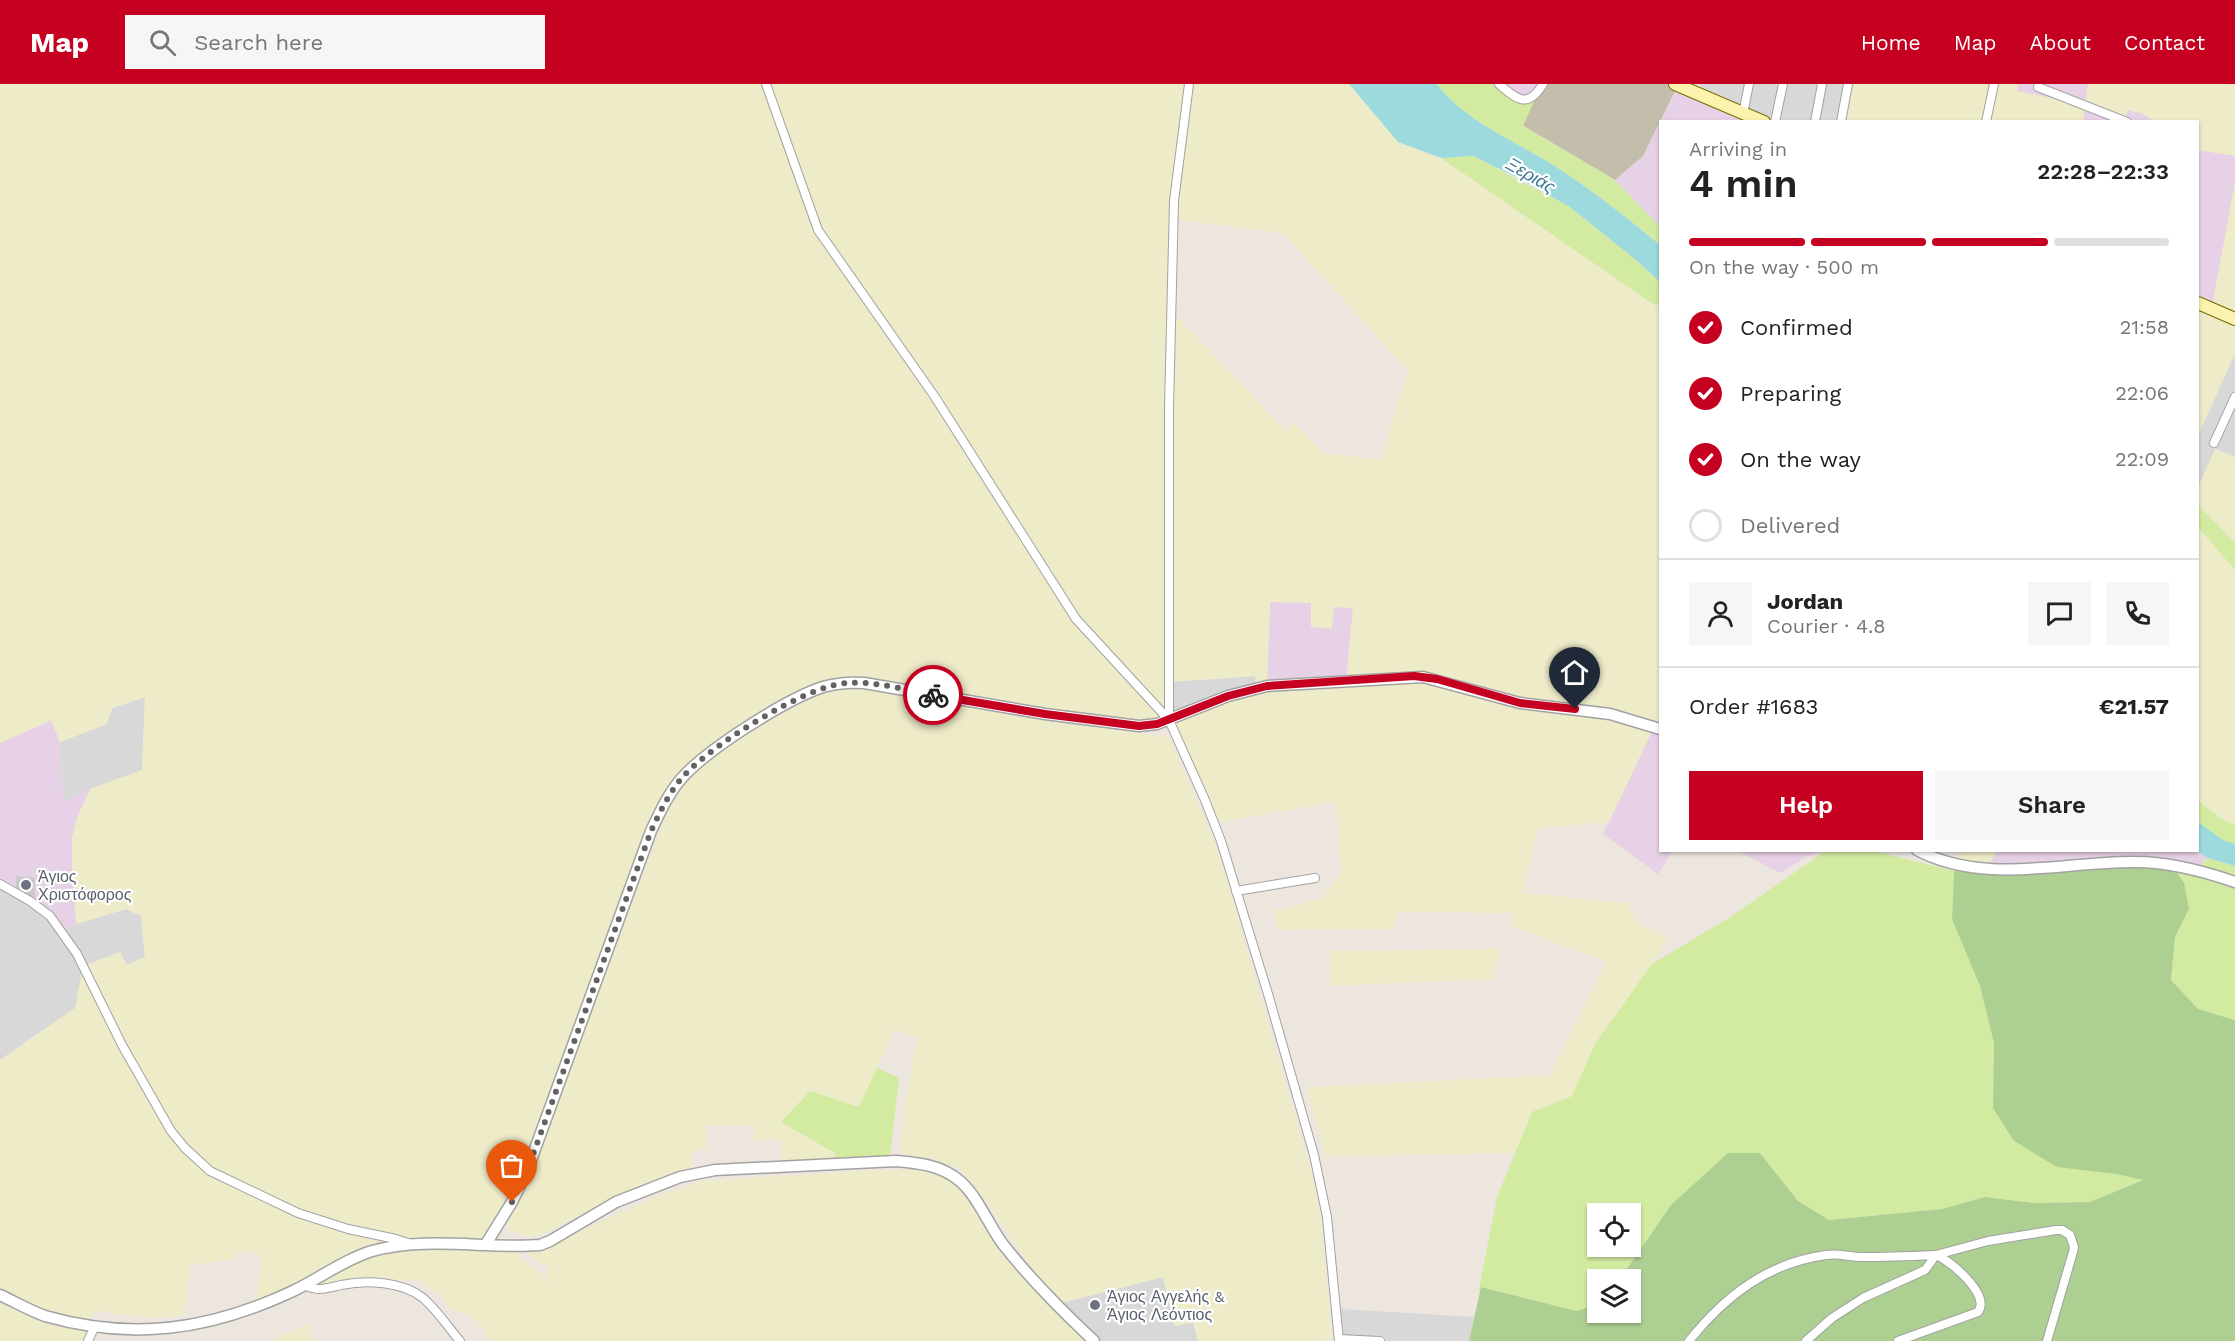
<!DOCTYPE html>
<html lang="en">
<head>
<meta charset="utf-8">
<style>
  :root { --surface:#fff; --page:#f6f6f6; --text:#222; --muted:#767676; --line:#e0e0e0; --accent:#c60020 }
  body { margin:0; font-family:"Work Sans",sans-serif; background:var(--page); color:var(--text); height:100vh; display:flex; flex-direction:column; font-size:22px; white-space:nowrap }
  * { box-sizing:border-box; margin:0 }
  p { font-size:20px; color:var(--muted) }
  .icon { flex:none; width:33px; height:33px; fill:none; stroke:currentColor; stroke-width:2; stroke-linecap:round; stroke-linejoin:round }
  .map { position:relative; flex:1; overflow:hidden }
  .details { position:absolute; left:1659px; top:36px; width:540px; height:732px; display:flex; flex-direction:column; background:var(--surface); border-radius:0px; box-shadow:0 2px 4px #0004 }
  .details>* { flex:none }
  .controls { position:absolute; left:1587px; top:1119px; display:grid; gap:12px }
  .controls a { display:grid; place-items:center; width:54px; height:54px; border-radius:0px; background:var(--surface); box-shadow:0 2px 4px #0004; font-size:30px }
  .pin { position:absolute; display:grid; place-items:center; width:51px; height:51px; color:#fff; margin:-62px -26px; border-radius:50% 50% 50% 0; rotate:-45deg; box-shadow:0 0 6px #0007 }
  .pin .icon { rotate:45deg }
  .courier { position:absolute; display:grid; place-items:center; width:60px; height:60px; margin:-30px; border:4px solid #c60020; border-radius:50%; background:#fff; color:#222; box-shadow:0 2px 8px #0007 }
  .summary em { font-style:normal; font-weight:600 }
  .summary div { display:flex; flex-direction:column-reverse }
  .summary { display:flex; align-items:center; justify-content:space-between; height:102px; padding:0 30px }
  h1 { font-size:39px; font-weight:600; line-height:45px }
  .bar { display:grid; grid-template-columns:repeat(4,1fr); gap:9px 6px; align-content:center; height:72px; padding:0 30px }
  .bar i { height:8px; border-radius:4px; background:var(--line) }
  .bar .active { background:var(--accent) }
  .bar p { grid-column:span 4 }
  .line { display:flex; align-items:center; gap:15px; padding:0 30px; border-top:2px solid var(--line) }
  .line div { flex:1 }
  .round { display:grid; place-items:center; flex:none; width:63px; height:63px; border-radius:0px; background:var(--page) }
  ol { padding:0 30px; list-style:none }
  li { display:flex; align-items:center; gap:18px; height:66px }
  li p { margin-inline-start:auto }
  li .icon { padding:6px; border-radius:50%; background:var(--accent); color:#fff; stroke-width:4 }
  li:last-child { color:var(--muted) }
  li i { width:33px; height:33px; border:3px solid var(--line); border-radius:50% }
  .cta { display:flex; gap:12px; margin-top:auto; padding:12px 30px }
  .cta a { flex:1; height:69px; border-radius:0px; background:var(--accent); color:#fff; font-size:24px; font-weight:600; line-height:69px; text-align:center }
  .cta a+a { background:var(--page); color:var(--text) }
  header { display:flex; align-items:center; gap:36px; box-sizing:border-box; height:84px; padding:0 30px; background:var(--accent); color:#fff }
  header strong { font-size:28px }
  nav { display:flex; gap:33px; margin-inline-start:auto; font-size:21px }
  .search { width:420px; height:54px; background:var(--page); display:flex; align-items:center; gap:15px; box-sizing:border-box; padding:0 21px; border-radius:0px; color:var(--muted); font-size:22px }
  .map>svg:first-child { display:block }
  .residential { fill:#d9d8d8 }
  .industrial { fill:#e7d1e6 }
  .religious { fill:#c9c9c9 }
  .construction { fill:#c2beab }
  .farmland { fill:#eeebc9; fill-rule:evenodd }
  .grass { fill:#d2eba1; fill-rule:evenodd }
  .forest { fill:#aecf92 }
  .water { fill:#9ddade }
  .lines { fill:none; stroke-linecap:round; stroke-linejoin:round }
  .minor-casing { stroke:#a2a2a2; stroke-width:10 }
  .tertiary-casing { stroke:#a2a2a2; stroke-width:13 }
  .secondary-casing { stroke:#746d00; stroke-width:14 }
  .minor { stroke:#fff; stroke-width:8 }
  .tertiary { stroke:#fff; stroke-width:10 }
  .secondary { stroke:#fcf4ae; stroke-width:12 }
  .done { stroke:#646260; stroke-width:6; stroke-dasharray:0 10.8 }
  .route { stroke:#c60020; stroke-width:8 }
  .worship-dot { fill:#6b7280; stroke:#fff; stroke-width:2 }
  .labels { text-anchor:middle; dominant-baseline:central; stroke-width:4.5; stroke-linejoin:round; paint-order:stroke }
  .worship-label { font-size:16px; fill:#5b616d; stroke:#fff; text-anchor:start }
  .water-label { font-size:18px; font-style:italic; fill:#3c7896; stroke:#fff }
</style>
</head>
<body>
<header>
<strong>Map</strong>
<div class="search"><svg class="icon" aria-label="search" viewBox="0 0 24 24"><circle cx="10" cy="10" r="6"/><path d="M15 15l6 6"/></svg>Search here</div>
<nav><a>Home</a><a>Map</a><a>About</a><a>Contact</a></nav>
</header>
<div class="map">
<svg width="2235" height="1257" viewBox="0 0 2235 1257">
  <rect width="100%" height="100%" fill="#ede6df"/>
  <g class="residential">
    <path d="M1701 0H1852L1845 37H1770L1700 8Z"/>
    <path d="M2235 269V373L2215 365 2198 404V352Z"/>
    <path d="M1256 592 1257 604 1169 636V598Z"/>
    <path d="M145 613 142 686 90 705 63 720 60 658 107 640 112 624Z"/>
    <path d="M0 800 30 817 61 849 76 840 126 825 141 832 145 873 127 881 120 868 75 924 0 976Z"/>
    <path d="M1163 1193 1175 1242 1193 1238 1198 1257H1101L1061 1219Z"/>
    <path d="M1341 1225 1474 1233 1469 1257H1344Z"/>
  </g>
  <g class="industrial">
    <path d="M1499 0H1543L1529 16Z"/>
    <path d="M1679 0 1770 37 1660 38V143L1615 96 1643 72Z"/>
    <path d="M2018 0H2088L2086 21 2126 33V26L2141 29 2155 37H2083L2085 21 2017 7Z"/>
    <path d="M2198 66 2235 72V99L2212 223 2198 216Z"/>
    <path d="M1270 517 1311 518 1331 545 1334 523 1353 524 1346 598 1267 602Z"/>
    <path d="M52 636 60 658 63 719 90 705 78 732 72 754 76 840 61 849 50 832 0 800V659Z"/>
    <path d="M1654 643 1660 645V766L1673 767 1658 790 1603 750Z"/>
    <path d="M1997 766H2197L2208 774 2196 786 1986 785Z"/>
    <path d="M1738 767H1823L1806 773 1780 789Z"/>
  </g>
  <path class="religious" d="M16 792 35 794 34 820 16 809Z"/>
  <path class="construction" d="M1543 0H1670L1677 3 1643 72 1615 96 1522 41Z"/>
  <g class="farmland">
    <path d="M0 0H1349L1398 58 1441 74 1653 220 1660 222V645L1654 643 1609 738 1538 744 1523 809 1628 819 1636 837 1667 853 1652 880 1595 960 1572 1012 1532 1028 1515 1069 1326 1073 1307 1003 1550 991 1606 878 1509 841 1512 829 1397 828 1395 845 1277 846 1274 827 1323 814 1341 788 1336 718 1214 739 1169 636 1145 642 856 598 814 607 708 670 660 730 527 1087 490 1164 512 1167 543 1192 544 1202 549 1184 523 1167 545 1164 652 1114 703 1097 882 1086 927 1085 946 1092 958 1103 999 1162 1044 1217 1085 1257H491L483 1243 470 1231 453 1227 440 1211 416 1196 366 1198 311 1204 255 1223 262 1171 237 1167 236 1174 190 1182 184 1232 148 1234 95 1227 82 1257H0V976L75 924 83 882 120 868 127 881 145 873 141 832 126 825 76 840 72 780V754L78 732 90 705 142 686 145 613 112 624 107 640 60 658 51 636 0 659ZM1174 135 1284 150 1408 287 1381 375 1324 370 1295 339 1285 346 1172 227ZM1270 518 1311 519V543L1332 545 1334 523 1353 524 1346 598 1267 601ZM1255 592 1256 604 1169 635V598Z"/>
    <path d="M1852 0H2018L2017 7 2085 21 2088 0H2235V72L2198 66V38L2155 37 2141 29 2127 26 2126 33 2085 21 2083 37 1845 38Z"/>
    <path d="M2235 99V232L2212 223Z"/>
    <path d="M2198 221 2235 237V269L2198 352Z"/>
    <path d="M2215 365 2235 373V454L2233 456 2198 421V404Z"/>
    <path d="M2198 443 2235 486V740L2225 737 2198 717Z"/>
    <path d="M853 601 1046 637 1169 653 1217 764 1313 1093 1320 1127 1332 1254 1321 1257H1198L1193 1238 1175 1242 1163 1193 1061 1219 1034 1188 981 1110 960 1085 931 1074 900 1070 905 1022 917 953 895 945 859 1023 810 1007 782 1038 835 1069 834 1074 781 1078V1056H754V1041H707L706 1065 692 1068V1087L674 1090 622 1110 548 1148 533 1153 509 1147 506 1138 512 1133 517 1123 662 741 687 693 707 674 787 627 838 602Z"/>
    <path d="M1964 767H1997L1986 785 1955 780Z"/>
    <path d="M1500 865 1493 895 1331 902V867Z"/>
    <path d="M308 1240 314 1257H270Z"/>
  </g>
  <g class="grass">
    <path d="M1437 0H1499L1521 16 1537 11 1523 42 1615 96 1660 143V161C1626 133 1591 105 1553 81 1515 57 1463 36 1437 0Z"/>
    <path d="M1473 72 1570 123 1636 176 1660 198V221L1653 220 1441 74Z"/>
    <path d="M2198 421 2235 459V486L2198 443Z"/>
    <path d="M2198 717 2225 737 2235 740V760L2223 756 2198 738Z"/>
    <path d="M1824 768H1878L1954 787 1952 835 1980 902 1994 959 1993 1024 2116 1090 2144 1095 2090 1118 2034 1119 1985 1113 1942 1125 1829 1136 1798 1117 1760 1069 1671 1121 1620 1195 1598 1196 1597 1220 1576 1227 1481 1203 1478 1209 1497 1113 1532 1028 1572 1012 1595 960 1652 880 1729 834ZM1598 1130H1630V1162H1598Z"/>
    <path d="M2208 774 2235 782V798L2196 786Z"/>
    <path d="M2173 783 2235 800V936L2198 925 2171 896 2175 853 2189 825Z"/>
    <path d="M877 984 899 994 890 1073 834 1074 835 1069 781 1038 810 1007 859 1023Z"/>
  </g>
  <path class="forest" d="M2133 779 2173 783 2184 799 2189 825 2175 853 2171 896 2198 925 2235 936V1257H1469L1481 1203 1576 1227 1597 1220 1598 1228H1630V1196L1620 1195 1671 1121 1728 1069H1760L1798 1117 1829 1136 1942 1125 1985 1113 2034 1119 2090 1118 2143 1096 2116 1090 2057 1083 2014 1057 1993 1024 1994 959 1980 902 1952 835 1954 787C2013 793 2074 787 2133 779Z"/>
  <g class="water">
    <path d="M1349 0H1437C1463 36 1515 57 1553 81 1591 105 1626 133 1660 161V198L1636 176 1570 123 1514 92 1473 72 1441 74 1398 58Z"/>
    <path d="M2198 738 2223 756 2235 760V782L2208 774 2197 767Z"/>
  </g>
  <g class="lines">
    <g class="minor-casing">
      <g id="minor">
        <path d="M766 0 818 146 935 313 1076 535 1169 636 1205 716 1221 757 1268 910 1314 1071 1327 1133 1339 1257"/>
        <path d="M1499 0C1517 16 1528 25 1543 0"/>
        <path d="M2038 3 2127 38"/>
        <path d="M1743 30 1749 0"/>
        <path d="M1775 38 1783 0"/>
        <path d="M1815 38 1822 0"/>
        <path d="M1841 38 1848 0"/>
        <path d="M1986 38 1994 0"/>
        <path d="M2214 359 2235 313"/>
        <path d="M1169 636V324L1174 117 1189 0"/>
        <path d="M0 800 30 817 50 832 77 870 122 961 171 1047 185 1064 210 1087 298 1129 348 1145 396 1155 411 1160"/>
        <path d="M1236 807 1315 794"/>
        <path d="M1936 1171 1988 1157 2056 1146H2062L2070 1151 2074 1163 2073 1168 2047 1257"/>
        <path d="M305 1201C317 1208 328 1204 341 1201 366 1196 402 1197 423 1214 437 1226 448 1243 460 1257"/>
        <path d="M1339 1255 1380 1257"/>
        <path d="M88 1257 94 1244"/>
        <path d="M1689 1257C1724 1213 1767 1179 1826 1171 1838 1169 1850 1173 1862 1173 1887 1173 1912 1172 1936 1171L1925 1186 1863 1214 1832 1234 1806 1257"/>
        <path d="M1898 1257 1978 1228C1991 1211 1951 1177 1936 1171"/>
      </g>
    </g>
    <g class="tertiary-casing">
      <g id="tertiary">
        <path d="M1917 766C1986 802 2063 777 2136 778 2170 778 2203 787 2235 798"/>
        <path d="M486 1160 512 1118 527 1087 651 747C659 730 668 710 681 695 706 666 786 615 823 603 837 599 850 598 864 599L1045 630 1139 642 1157 640 1228 612 1267 602 1423 593 1520 619 1610 630 1660 645"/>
        <path d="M0 1211C15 1218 29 1226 45 1232 133 1257 209 1246 291 1208 319 1195 343 1176 372 1167 427 1152 484 1165 540 1161L550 1157 616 1118 680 1093 715 1086 896 1077C919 1079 942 1081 961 1098 977 1112 989 1141 1002 1159 1030 1195 1061 1226 1094 1257"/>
      </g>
    </g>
    <g class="secondary-casing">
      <g id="secondary">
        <path d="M1675 0 1764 38"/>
        <path d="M2198 219 2235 235"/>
      </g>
    </g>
    <use href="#minor" class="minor"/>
    <use href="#tertiary" class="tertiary"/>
    <use href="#secondary" class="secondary"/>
  </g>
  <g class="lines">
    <path class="done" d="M512 1118 527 1087 651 747C659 730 668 711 680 696 706 664 806 601 847 599 876 597 905 606 933 611"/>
    <path class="route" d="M933 611 1045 630 1139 642 1157 640 1228 612 1267 602 1414 592 1437 595 1520 619 1575 625"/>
  </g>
  <g class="worship-dot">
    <circle cx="26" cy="801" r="6"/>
    <circle cx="1095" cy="1221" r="6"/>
  </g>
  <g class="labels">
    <g class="worship-label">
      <text x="38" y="792">Άγιος<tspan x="38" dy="18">Χριστόφορος</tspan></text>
      <text x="1107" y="1212">Άγιος Αγγελής &amp;<tspan x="1107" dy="18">Άγιος Λεόντιος</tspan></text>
    </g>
    <g class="water-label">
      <text transform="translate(1531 91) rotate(30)">Ξεριάς</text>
    </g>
  </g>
</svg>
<div class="controls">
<a><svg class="icon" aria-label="locate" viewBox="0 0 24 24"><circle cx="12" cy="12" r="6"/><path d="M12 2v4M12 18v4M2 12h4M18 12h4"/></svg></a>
<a><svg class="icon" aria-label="layers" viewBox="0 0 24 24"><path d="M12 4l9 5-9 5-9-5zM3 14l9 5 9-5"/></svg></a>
</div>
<div class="pin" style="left:512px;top:1118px;background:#ea580c"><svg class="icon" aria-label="bag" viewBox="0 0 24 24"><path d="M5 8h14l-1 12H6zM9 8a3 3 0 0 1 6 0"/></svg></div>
<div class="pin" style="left:1575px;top:625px;background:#1f2937"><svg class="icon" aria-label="home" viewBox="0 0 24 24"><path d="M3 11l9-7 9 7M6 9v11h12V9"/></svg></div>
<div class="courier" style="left:933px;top:611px"><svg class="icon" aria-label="bike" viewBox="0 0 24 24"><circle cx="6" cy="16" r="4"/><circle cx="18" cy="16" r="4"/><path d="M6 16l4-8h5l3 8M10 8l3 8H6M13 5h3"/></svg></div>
<section class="details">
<div class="summary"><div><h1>4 min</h1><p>Arriving in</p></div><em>22:28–22:33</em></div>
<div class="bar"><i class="active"></i><i class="active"></i><i class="active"></i><i></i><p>On the way · 500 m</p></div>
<ol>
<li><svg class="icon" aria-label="check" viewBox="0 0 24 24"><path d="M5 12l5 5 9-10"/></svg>Confirmed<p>21:58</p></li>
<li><svg class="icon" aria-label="check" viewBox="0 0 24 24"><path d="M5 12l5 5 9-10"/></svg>Preparing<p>22:06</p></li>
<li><svg class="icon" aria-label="check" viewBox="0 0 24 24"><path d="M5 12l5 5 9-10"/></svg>On the way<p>22:09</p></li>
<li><i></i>Delivered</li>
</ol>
<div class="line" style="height:108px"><a class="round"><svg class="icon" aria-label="person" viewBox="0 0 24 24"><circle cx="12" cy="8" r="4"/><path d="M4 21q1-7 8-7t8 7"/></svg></a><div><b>Jordan</b><p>Courier · 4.8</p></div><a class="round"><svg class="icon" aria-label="chat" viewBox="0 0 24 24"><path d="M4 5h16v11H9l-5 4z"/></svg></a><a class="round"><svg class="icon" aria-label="phone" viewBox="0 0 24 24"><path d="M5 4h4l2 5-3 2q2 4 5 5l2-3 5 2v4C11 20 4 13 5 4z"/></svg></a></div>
<div class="line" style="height:78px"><div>Order #1683</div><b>€21.57</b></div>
<div class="cta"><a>Help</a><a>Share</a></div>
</section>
</div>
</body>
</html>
